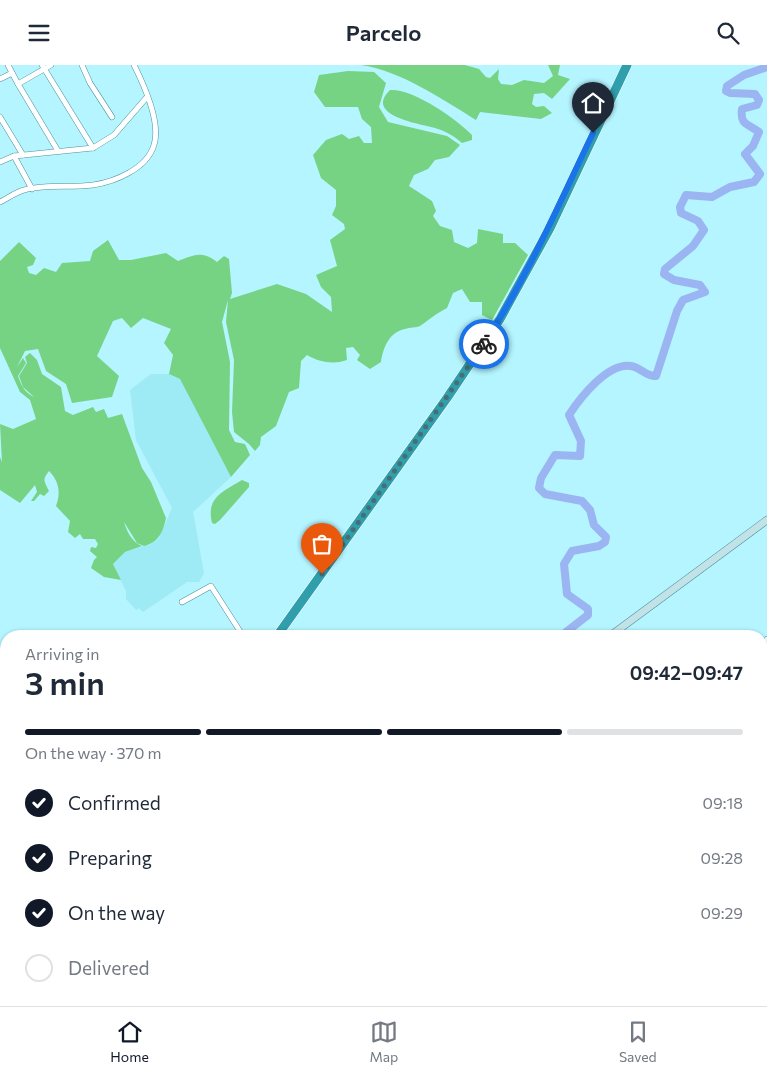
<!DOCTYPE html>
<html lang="en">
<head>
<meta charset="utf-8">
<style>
  :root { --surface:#fff; --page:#f2f2f3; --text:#1f2937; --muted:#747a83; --line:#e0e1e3; --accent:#111827 }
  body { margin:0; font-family:Commissioner,sans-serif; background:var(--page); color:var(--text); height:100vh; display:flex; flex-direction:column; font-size:19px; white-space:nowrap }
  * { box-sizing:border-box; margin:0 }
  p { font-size:16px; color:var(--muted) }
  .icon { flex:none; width:28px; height:28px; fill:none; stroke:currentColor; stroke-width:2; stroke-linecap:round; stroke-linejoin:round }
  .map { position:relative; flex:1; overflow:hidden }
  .details { position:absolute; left:0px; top:565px; width:768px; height:376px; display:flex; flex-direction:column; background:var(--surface); border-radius:20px 20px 0 0; box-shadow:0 1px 4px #0004 }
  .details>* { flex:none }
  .pin { position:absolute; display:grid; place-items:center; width:42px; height:42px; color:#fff; margin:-51px -21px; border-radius:50% 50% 50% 0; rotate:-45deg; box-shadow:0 0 5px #0007 }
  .pin .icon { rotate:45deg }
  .courier { position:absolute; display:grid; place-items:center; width:50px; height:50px; margin:-25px; border:4px solid #1a73e8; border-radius:50%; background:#fff; color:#222; box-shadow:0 1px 6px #0007 }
  .head em { font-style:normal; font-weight:600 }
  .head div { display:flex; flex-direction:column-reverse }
  .head { display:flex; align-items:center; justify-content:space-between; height:85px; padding:0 25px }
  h1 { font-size:32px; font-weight:600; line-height:38px }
  .bar { display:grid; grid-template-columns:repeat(4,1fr); gap:8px 5px; align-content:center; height:60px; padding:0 25px }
  .bar i { height:6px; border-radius:4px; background:var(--line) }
  .bar .current { background:var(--accent) }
  .bar p { grid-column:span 4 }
  ol { padding:0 25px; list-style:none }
  li { display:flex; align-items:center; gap:15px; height:55px }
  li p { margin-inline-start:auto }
  li .icon { padding:5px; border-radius:50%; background:var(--accent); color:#fff; stroke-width:4 }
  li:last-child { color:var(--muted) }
  li i { width:28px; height:28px; border:2px solid var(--line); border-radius:50% }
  header { display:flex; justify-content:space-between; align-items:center; height:65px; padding:0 25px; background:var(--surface); font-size:22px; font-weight:600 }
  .dock { display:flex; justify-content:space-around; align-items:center; height:70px; border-top:1px solid var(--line); background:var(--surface); font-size:14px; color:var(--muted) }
  .dock a { display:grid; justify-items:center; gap:2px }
  .dock .current { color:var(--accent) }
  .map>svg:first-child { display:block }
  .built { fill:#9eeaf5 }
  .green { fill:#76d383 }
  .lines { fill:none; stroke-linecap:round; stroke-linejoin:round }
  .river { stroke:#9bb4f2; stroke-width:8 }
  .street-casing { stroke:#519099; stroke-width:6 }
  .secondary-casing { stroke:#519099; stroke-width:8 }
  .highway-casing { stroke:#fff; stroke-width:10 }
  .street { stroke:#fff; stroke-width:5 }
  .secondary { stroke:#c1e2e6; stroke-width:7 }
  .highway { stroke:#319eac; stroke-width:9 }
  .done { stroke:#466e74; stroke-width:5; stroke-dasharray:0 9 }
  .route { stroke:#1a73e8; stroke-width:6 }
</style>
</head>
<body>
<header><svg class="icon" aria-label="menu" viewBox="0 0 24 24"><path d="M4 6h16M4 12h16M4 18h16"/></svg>Parcelo<svg class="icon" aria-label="search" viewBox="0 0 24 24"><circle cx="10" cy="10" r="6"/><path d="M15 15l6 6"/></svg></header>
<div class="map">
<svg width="767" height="941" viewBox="0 0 767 941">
  <rect width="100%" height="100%" fill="#b4f5ff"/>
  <path class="built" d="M151 309H169L180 314 231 412 193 447 204 508 199 517H187L143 547 139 543 136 545 126 534V526L113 499 125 487 151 479 159 473 172 443 136 375 130 325Z"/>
  <g class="green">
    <path d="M361 0H465L479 4 486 12 490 13 499 4 498 14 501 19 512 20 524 15 544 18 553 11 548 0H560L558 10 570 14 552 34 544 28 534 29 532 39 536 42 544 41 552 48 541 54 480 47 476 55C444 35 399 5 361 0Z"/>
    <path d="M348 6 374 7 386 18 379 42 388 57 447 71 460 80 449 92 435 95 428 104 414 110 409 121 432 136 436 146 433 151 440 161 452 165 454 177 468 183 477 178 478 164 503 169V178H515L528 190 492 255 482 250V237H470L462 224 453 228 447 243C437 248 430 254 420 261 416 263 410 262 405 264 389 267 383 283 381 297L370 304 357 295 360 290 353 282 346 283 347 295C333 300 319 297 307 290L301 296 299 323 289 327 276 361 261 372 260 380 255 386 249 379 234 367 232 347 234 295 226 257 228 235 222 257 230 297 229 365 235 377 245 379 250 390 231 412 180 314 169 309 173 290 164 278 171 264 143 253 131 263 122 253 113 256 97 291 119 311 112 332 72 338 66 319 46 306 38 284 25 286 17 302 23 293 26 298 18 311C21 320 25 328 34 332L23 322 19 311 27 298 25 292 30 288 37 295 42 309 61 322 65 346 73 350 93 342 96 347 104 344 108 353 122 349 142 403 151 417 166 453C163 467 159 477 144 481L137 478 124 457C127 467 132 477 142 481L125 487 113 499 121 515 104 512 91 503 94 495 97 492 90 486 91 482 96 483 98 479 95 474H83L80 469 75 473 68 467 70 456 56 441C61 428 59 416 49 406 43 414 43 414 49 426L44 431 40 429 34 436H31L37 427 35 420 20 438 0 425V392L2 397 0 359 13 364 36 354 30 335 20 327 0 283V196L19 177 36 193 33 200 27 202 29 208 36 210 44 203 56 207 62 198 90 196 93 186 108 175 119 195H131L166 188 178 196C193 190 203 185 217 197L224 191 229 194 232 228 230 234 277 219 306 229 332 247 331 232 321 222 316 210 337 201 330 175 345 164 344 159 332 150 336 141V125L321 113 313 90 326 75 342 69 349 74 359 71 364 78H372L371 62 362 54 358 42H325L314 27 319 10Z"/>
    <path d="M390 25C412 23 457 54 472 70V75L462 78C453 70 445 66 435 63 422 59 363 51 390 25Z"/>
    <path d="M242 415 249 418V422L220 455 215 459 212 458C206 433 222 427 242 415Z"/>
  </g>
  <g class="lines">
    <g class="river">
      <path d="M561 571 588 550V544L567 529 564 499 572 486 599 481 605 477 606 472 594 460 590 445 582 436 545 429 539 423 541 413 555 390 580 391 581 376 569 350C580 333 608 297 631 301 640 302 647 312 656 311L677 246 683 235 705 227 700 220 674 215 664 209 665 204 693 181 704 165 698 156 681 148 680 142 686 130 712 132 730 122 754 117 760 109 745 89 753 81 759 67C747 58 740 60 742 44L757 40 759 35 755 29 730 28 726 26 727 21 744 10 767 2"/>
      <path d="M72 941 75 935"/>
    </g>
    <g class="street-casing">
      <g id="street">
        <path d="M8 0 18 19 51 0"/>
        <path d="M82 0 90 18 112 52"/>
        <path d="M0 14 12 8"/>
        <path d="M18 19 58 86"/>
        <path d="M0 52 23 90"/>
        <path d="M93 83 114 70 147 32"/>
        <path d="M14 91 32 124"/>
        <path d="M0 97 14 91 93 83 42 0"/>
        <path d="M0 137C8 133 16 127 24 125 46 119 70 123 93 120 114 117 147 104 154 80 161 58 144 20 134 0"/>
        <path d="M182 537 211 521 243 571"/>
        <path d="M761 587 767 574"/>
        <path d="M761 644 767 645"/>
        <path d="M0 671 6 666"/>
        <path d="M761 728 767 729"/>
      </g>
    </g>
    <g class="secondary-casing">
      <g id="secondary">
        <path d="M610 571 767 455"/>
        <path d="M0 930 6 932"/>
        <path d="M161 941 175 935"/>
      </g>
    </g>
    <g class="highway-casing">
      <g id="highway">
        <path d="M277 571 447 333 500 254 550 163 627 0"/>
        <path d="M14 941 17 935"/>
      </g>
    </g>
    <use href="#street" class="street"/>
    <use href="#secondary" class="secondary"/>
    <use href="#highway" class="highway"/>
  </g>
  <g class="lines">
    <path class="done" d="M322 509 484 279"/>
    <path class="route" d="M484 279C528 211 558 141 593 68"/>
  </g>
</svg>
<div class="pin" style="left:322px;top:509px;background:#ea580c"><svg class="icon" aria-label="bag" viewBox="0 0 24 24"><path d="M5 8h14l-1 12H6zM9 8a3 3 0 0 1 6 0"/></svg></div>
<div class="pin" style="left:593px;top:68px;background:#1f2937"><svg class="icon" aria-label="home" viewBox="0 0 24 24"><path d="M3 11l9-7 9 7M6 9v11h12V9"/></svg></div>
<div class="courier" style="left:484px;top:279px"><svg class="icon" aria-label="bike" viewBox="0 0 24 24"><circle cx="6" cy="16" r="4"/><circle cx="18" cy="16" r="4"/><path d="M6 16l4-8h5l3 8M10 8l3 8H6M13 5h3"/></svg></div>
<section class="details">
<div class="head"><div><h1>3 min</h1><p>Arriving in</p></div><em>09:42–09:47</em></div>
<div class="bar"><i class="current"></i><i class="current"></i><i class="current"></i><i></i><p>On the way · 370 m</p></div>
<ol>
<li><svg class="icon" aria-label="check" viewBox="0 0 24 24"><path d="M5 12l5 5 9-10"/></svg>Confirmed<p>09:18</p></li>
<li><svg class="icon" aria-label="check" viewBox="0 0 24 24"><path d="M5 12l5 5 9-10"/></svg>Preparing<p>09:28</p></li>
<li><svg class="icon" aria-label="check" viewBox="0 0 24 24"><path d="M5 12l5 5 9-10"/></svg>On the way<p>09:29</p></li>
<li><i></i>Delivered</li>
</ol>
</section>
</div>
<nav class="dock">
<a class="current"><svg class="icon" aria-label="home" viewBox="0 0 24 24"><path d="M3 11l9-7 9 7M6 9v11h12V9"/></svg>Home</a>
<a><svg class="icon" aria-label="map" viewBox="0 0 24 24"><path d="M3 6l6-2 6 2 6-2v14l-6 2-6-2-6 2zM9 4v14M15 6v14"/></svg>Map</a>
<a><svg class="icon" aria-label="saved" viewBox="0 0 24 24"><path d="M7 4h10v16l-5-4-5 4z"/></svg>Saved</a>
</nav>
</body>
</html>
